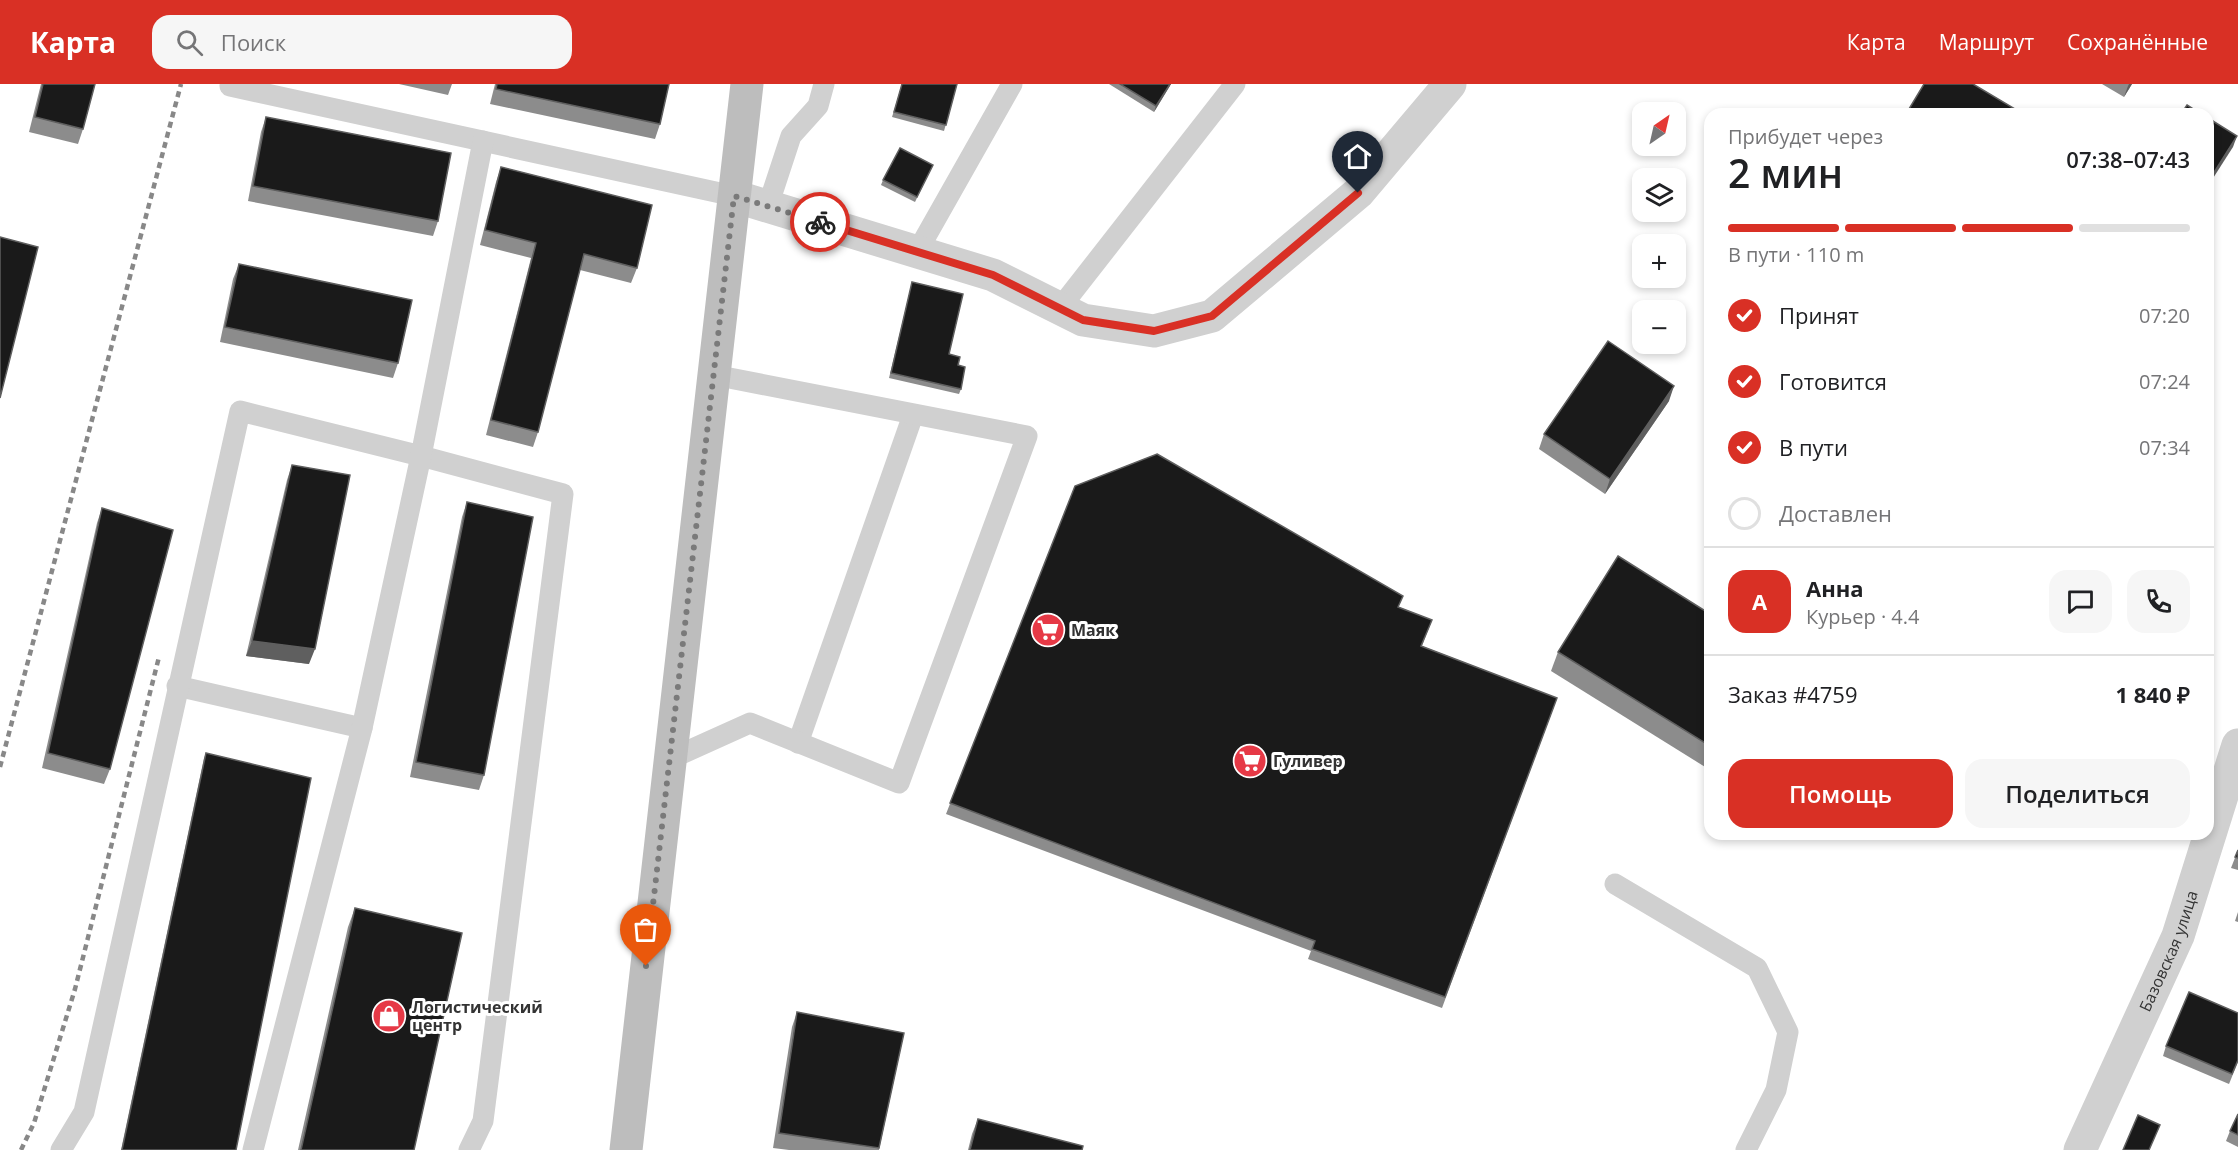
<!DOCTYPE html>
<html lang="ru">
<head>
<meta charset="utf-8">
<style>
  :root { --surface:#fff; --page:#f6f6f6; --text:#202124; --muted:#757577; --line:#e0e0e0; --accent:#d93025 }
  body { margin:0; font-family:"Open Sans",sans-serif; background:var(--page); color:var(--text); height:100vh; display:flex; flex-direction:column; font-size:22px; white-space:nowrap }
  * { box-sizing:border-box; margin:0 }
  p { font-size:20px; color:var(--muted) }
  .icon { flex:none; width:33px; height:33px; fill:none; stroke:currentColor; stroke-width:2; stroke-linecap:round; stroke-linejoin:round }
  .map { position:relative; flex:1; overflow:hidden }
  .sheet { position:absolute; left:1704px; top:24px; width:510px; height:732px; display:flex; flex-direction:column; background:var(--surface); border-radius:18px; box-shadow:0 3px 9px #0003 }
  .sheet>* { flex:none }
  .needle { width:39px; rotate:34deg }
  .buttons { position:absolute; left:1632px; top:18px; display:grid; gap:12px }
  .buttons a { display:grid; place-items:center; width:54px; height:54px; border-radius:12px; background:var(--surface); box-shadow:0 3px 9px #0003; font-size:30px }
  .pin { position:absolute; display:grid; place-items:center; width:51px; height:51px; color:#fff; margin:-62px -26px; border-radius:50% 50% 50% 0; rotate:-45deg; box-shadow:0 0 6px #0007 }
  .pin .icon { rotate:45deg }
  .courier { position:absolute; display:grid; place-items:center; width:60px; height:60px; margin:-30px; border:4px solid #d93025; border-radius:50%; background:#fff; color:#222; box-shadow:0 2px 8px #0007 }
  .head em { font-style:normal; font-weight:600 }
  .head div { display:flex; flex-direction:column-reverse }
  .head { display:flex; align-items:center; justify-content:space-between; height:102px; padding:0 24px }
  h1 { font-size:39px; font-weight:600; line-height:45px }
  .bar { display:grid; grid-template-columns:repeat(4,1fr); gap:9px 6px; align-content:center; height:72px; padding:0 24px }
  .bar i { height:8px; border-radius:4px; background:var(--line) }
  .bar .selected { background:var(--accent) }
  .bar p { grid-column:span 4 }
  .line { display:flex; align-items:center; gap:15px; padding:0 24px; border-top:2px solid var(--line) }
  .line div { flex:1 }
  .round { display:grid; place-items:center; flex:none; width:63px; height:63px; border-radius:18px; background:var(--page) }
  ol { padding:0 24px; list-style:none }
  li { display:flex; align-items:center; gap:18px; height:66px }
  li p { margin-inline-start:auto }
  li .icon { padding:6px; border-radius:50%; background:var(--accent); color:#fff; stroke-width:4 }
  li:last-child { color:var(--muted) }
  li i { width:33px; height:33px; border:3px solid var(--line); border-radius:50% }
  .cta { display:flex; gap:12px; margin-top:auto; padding:12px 24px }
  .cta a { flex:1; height:69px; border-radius:18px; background:var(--accent); color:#fff; font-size:24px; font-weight:600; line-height:69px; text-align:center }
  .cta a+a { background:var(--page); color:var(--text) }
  header { display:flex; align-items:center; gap:36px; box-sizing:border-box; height:84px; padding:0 30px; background:var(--accent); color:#fff }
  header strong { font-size:28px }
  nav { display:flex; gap:33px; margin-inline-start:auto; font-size:21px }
  .search { width:420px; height:54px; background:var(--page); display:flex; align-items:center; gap:15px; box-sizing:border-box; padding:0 21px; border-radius:18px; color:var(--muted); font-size:22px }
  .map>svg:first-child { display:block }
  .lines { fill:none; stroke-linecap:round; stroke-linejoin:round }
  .lane { stroke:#d0d0d0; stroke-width:21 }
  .street { stroke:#d0d0d0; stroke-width:33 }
  .secondary { stroke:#bdbdbd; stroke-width:33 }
  .rail { stroke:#888; stroke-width:4.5; stroke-dasharray:6 4.5; stroke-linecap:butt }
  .wall { fill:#8c8c8c }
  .shaded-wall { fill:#5f5f5f }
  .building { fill:#1a1a1a; stroke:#5f5f5f; stroke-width:1.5 }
  .done { stroke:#7a7a7a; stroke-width:6; stroke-dasharray:0 10.8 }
  .route { stroke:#d93025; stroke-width:8 }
  .labels { text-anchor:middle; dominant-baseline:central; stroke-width:6; stroke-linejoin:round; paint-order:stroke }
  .poi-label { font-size:16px; font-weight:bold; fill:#333; stroke:#fff; text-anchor:start }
  .street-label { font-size:16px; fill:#333; stroke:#fff }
</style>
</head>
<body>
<header>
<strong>Карта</strong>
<div class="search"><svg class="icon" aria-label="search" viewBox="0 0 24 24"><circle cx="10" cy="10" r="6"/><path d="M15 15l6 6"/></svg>Поиск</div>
<nav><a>Карта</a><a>Маршрут</a><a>Сохранённые</a></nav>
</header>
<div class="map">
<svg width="2238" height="1066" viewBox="0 0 2238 1066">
  <rect width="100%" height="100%" fill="#fff"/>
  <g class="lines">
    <g class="lane">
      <path d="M230 2 734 112"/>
      <path d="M768 122 791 52 818 22 824 0"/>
      <path d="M917 168 1012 0"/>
      <path d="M1060 224 1235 0"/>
      <path d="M177 602 362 644"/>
      <path d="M798 659 913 331"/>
      <path d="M670 675 750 639 899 699 1027 352 714 291"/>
      <path d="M1615 800 1757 884 1788 948 1776 1006 1746 1066"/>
      <path d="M61 1066 84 1028 240 327 421 372 563 410 483 1037 469 1066"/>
      <path d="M253 1066 362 644 421 372 483 57"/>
    </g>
    <g class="street">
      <path d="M734 112 993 191 1083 236 1154 247 1212 232 1358 109 1450 0"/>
      <path id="s1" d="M2080 1066 2178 852 2238 661"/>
    </g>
    <path class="secondary" d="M626 1066 747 0"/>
    <g class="rail">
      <path d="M0 683 181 0"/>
      <path d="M21 1066 34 1039 75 905 159 573"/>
    </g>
  </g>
  <g class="wall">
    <path d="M41 0H95L83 45 78 60 29 48Z"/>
    <path d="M399 0H452L448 11Z"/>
    <path d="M495 0H669L660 40 655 55 490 20Z"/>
    <path d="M902 0H957L944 47 892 33Z"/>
    <path d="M1109 0H1171L1154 28Z"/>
    <path d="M2102 0H2132L2124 13Z"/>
    <path d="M266 33 438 137 433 152 248 117 261 48Z"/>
    <path d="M933 81 915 118 881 101 883 96Z"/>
    <path d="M501 83 637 184 631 199 580 186 538 348 533 363 486 351 531 174 480 161 496 98Z"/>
    <path d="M239 180 398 279 393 294 220 258 233 195Z"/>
    <path d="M912 198 949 270 958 281 961 305 959 310 889 294Z"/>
    <path d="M1669 317 1605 410 1539 365 1544 350Z"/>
    <path d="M292 381 309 580 246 572 287 396Z"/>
    <path d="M1075 402 1399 523 1432 536 1422 562 1557 614 1442 924 1308 875 1311 867 946 730Z"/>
    <path d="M467 418 484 691 479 706 410 693 462 433Z"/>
    <path d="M102 424 110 685 104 700 42 684 97 439Z"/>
    <path d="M1710 530V686L1551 587 1558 568Z"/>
    <path d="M206 669 236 1066H121L204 674Z"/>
    <path d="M2238 766V786L2231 784Z"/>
    <path d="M355 824 414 1066H298L348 843Z"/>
    <path d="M2238 828V838L2235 837Z"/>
    <path d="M797 928 904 949 879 1066H789L773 1064 792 943Z"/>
    <path d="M2166 962 2238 978 2229 1000 2163 972Z"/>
    <path d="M2238 1030V1063L2226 1057 2230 1047Z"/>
    <path d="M978 1035 1082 1066H968L972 1050Z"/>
  </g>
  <g class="shaded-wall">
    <path d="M1170 0H1171L1154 28 1156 22Z"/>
    <path d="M2129 0H2132L2124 13 2128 2Z"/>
    <path d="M2237 52 2233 63 2208 102V98Z"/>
    <path d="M1674 302 1669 317 1605 410 1610 395Z"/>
    <path d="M252 557 315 565 309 580 246 572Z"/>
  </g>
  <g class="building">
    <path d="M43 0H95L83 45 35 33Z"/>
    <path d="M497 0H669L660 40 496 5Z"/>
    <path d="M902 0H957L946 41 894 28Z"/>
    <path d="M1120 0H1170L1156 22Z"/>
    <path d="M1924 0H1973L2020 28 2019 30H1906Z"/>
    <path d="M2187 21 2201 30H2181Z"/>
    <path d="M266 33 451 69 438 137 253 102Z"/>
    <path d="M2208 34 2237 52 2208 98Z"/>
    <path d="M900 64 933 81 917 113 883 96Z"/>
    <path d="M501 83 652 121 637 184 584 170 538 348 491 336 536 159 485 146Z"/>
    <path d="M0 153 38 163 0 314Z"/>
    <path d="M239 180 412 216 398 279 225 243Z"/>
    <path d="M912 198 963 210 949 270 960 273 958 281 965 283 961 305 891 289Z"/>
    <path d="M1608 257 1674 302 1610 395 1544 350Z"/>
    <path d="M1157 370 1403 512 1398 523 1432 536 1421 562 1557 614 1445 913 1312 865 1315 857 950 719 1075 402Z"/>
    <path d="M292 381 350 391 315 565 252 557Z"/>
    <path d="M467 418 533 433 484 691 416 678Z"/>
    <path d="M102 424 173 446 110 685 48 669Z"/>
    <path d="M1618 472 1710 530V662L1558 568Z"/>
    <path d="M206 669 311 694 236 1066H122Z"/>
    <path d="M2238 766V774L2235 773Z"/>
    <path d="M355 824 462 849 414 1066H301Z"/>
    <path d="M2189 908 2238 929V976L2232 990 2166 962Z"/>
    <path d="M797 928 904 949 879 1064 779 1049Z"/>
    <path d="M2238 1030V1051L2230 1047Z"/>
    <path d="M2138 1031 2160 1041 2149 1066H2123Z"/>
    <path d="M978 1035 1083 1062 1082 1066H970Z"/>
  </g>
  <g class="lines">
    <path class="done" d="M646 882 734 112 820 138"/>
    <path class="route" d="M820 138 993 191 1083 236 1154 247 1212 232 1358 109"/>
  </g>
  <defs>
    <g id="supermarket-disc" transform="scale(1.725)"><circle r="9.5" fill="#e63946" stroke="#fff"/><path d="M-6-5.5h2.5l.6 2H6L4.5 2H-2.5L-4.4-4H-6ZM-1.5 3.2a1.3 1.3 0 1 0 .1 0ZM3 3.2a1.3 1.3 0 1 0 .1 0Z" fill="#fff"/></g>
    <g id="shop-disc" transform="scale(1.725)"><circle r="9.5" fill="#e63946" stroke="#fff"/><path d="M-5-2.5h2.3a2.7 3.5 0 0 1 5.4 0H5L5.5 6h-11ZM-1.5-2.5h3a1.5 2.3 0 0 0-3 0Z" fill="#fff"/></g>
  </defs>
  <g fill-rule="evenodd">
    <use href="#supermarket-disc" x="1048" y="546"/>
    <use href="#supermarket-disc" x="1250" y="677"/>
    <use href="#shop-disc" x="389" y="932"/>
  </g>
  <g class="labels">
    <g class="poi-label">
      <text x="1071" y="546">Маяк</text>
      <text x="1273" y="677">Гуливер</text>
      <text x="412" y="923">Логистический<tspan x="412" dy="18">центр</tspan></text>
    </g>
    <g class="street-label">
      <text stroke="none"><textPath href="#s1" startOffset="218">Базовская улица</textPath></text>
    </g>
  </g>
</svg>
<div class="buttons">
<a><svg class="needle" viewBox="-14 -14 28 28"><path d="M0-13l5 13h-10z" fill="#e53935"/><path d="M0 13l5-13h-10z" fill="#757577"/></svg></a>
<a><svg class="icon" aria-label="layers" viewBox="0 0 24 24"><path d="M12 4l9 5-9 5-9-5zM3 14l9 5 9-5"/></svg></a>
<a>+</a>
<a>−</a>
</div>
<div class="pin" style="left:646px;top:882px;background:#ea580c"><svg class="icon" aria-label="bag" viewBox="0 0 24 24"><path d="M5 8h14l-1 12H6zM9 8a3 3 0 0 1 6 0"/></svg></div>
<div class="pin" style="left:1358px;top:109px;background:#1f2937"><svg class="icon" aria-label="home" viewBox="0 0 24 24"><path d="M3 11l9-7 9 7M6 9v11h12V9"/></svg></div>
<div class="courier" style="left:820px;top:138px"><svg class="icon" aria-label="bike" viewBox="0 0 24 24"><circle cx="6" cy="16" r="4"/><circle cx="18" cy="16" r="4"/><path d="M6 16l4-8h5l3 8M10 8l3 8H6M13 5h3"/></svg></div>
<section class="sheet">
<div class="head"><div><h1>2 мин</h1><p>Прибудет через</p></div><em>07:38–07:43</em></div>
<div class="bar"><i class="selected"></i><i class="selected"></i><i class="selected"></i><i></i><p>В пути · 110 m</p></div>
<ol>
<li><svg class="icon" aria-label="check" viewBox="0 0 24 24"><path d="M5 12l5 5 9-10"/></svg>Принят<p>07:20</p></li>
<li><svg class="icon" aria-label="check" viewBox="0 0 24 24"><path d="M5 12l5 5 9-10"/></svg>Готовится<p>07:24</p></li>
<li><svg class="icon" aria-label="check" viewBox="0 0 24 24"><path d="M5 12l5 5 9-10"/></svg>В пути<p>07:34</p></li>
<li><i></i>Доставлен</li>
</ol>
<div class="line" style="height:108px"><b class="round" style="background:var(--accent);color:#fff">А</b><div><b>Анна</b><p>Курьер · 4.4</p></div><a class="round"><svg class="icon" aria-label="chat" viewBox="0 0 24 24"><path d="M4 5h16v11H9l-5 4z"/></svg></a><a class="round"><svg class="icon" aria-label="phone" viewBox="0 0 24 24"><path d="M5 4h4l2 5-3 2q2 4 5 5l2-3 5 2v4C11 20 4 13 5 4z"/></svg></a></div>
<div class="line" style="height:78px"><div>Заказ #4759</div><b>1 840 ₽</b></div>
<div class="cta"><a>Помощь</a><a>Поделиться</a></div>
</section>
</div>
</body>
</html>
